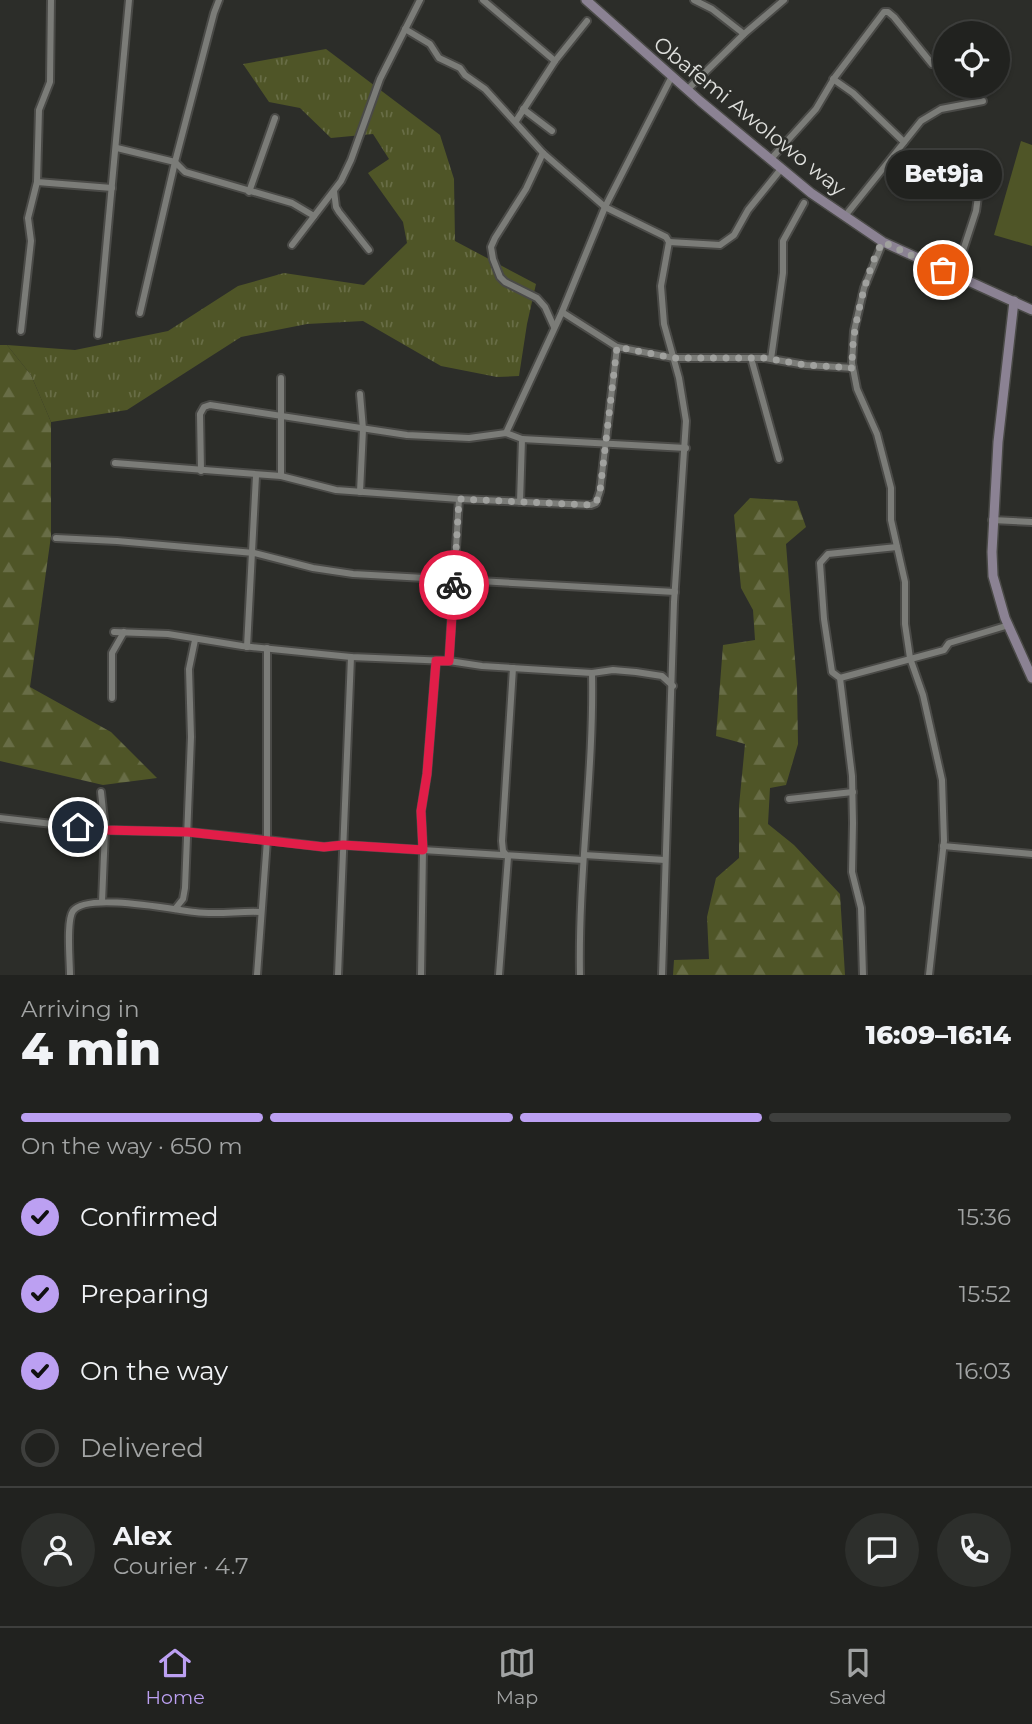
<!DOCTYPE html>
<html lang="en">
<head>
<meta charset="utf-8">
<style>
  :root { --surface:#21221f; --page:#2d2f2c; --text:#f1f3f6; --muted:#a2a4a4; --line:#3e3f3d; --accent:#bca0f2 }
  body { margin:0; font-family:Montserrat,sans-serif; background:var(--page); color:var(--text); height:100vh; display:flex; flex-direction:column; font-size:26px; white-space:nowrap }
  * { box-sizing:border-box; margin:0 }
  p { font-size:23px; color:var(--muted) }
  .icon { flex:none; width:38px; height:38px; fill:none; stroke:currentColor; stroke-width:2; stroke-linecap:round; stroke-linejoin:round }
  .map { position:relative; height:975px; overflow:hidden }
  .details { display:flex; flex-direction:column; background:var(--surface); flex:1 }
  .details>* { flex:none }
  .fabs { position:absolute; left:933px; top:21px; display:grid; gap:14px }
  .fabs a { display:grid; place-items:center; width:77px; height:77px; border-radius:50%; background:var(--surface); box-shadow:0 2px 5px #0004,0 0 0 2px var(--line); font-size:35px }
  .pin { position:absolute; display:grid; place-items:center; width:60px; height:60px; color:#fff; margin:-30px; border:4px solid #fff; border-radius:50%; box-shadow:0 2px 7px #0007 }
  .courier { position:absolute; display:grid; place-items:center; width:70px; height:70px; margin:-35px; border:5px solid #e11d48; border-radius:50%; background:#fff; color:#222; box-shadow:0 2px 9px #0007 }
  .bubble { position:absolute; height:49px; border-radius:24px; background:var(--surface); box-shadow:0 2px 5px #0004,0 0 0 2px var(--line); font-size:23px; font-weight:800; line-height:49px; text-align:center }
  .summary em { font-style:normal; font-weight:800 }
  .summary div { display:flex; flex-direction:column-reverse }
  .summary { display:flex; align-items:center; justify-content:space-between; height:119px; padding:0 21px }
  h1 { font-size:46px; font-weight:800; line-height:52px }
  .bar { display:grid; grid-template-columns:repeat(4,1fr); gap:10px 7px; align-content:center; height:84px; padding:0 21px }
  .bar i { height:9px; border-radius:5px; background:var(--line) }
  .bar .current { background:var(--accent) }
  .bar p { grid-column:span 4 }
  .line { display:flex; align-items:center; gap:18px; padding:0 21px; border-top:2px solid var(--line) }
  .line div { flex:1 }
  .round { display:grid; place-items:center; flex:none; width:74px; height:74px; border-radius:37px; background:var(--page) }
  ol { padding:0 21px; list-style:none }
  li { display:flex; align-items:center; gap:21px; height:77px }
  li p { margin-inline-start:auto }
  li .icon { padding:7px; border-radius:50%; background:var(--accent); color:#111; stroke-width:4 }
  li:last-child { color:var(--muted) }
  li i { width:38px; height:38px; border:4px solid var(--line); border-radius:50% }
  .menu { display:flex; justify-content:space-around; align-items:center; height:98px; border-top:2px solid var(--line); background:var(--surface); font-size:19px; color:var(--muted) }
  .menu a { display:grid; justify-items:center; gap:4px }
  .menu .current { color:var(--accent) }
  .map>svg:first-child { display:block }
  .grass { fill:url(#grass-tufts) }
  .forest { fill:url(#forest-firs) }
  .pitch { fill:#4f5527 }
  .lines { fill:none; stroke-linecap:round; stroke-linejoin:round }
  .street-casing { stroke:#4a4a47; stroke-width:10 }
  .secondary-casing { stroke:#4a4a47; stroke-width:12 }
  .street { stroke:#7b7c78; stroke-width:6 }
  .secondary { stroke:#8b8293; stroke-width:9 }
  .done { stroke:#a0a19e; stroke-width:7; stroke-dasharray:0 12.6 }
  .route { stroke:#e11d48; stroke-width:9 }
  .labels { text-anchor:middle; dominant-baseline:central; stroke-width:5; stroke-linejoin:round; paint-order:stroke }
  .street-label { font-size:21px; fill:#dfe0dd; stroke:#2c2d29 }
</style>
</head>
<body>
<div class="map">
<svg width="1032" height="975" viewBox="0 0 1032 975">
  <defs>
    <pattern id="grass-tufts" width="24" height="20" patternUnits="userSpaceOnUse" patternTransform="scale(1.75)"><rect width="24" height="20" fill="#4f5527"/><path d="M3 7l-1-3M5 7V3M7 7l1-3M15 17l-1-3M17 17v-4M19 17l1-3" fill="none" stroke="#686d46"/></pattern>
    <pattern id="forest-firs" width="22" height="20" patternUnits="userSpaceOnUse" patternTransform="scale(1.75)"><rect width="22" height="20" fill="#4f5527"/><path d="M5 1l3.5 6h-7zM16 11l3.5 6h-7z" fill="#686d46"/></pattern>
  </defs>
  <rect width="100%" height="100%" fill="#2c2d29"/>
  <path class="grass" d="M326 49 440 135 454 179 455 241 536 284 527 324 519 376 497 377 441 366 363 321 307 324 241 337 127 410 51 422 31 375 7 345 75 350 168 331 238 286 284 273 364 285 407 243 403 222 368 173 389 159 373 134 331 138 300 108 269 102 243 64Z"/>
  <g class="forest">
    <path d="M0 345H7L31 375 51 422V536L30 687 111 732 157 778 103 785 0 761Z"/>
    <path d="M750 498 797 501 806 527 786 544 797 685 798 744 786 785 770 788 768 824 794 845 840 894 845 975H673L674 960 709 959 707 917 716 878 739 858V806L745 744 716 736 723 645 755 640 753 610 741 588 734 515Z"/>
  </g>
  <path class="pitch" d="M1021 141 1032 145V246L994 235Z"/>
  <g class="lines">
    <g class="street-casing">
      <g id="street">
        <path d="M483 0 555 61 516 121"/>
        <path d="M694 0 712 9 744 34"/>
        <path d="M405 29 430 44 439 58 460 68 465 75 485 89 543 153 605 207 666 237 669 242 661 286 664 324 679 378 686 421 674 602 662 975"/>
        <path d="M555 61 587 21"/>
        <path d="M833 79 853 93 904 142"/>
        <path d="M687 90 744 34 784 0"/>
        <path d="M523 109 552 131"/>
        <path d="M117 148 175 162 185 172 292 203 314 216"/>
        <path d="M543 153 526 189 495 238 491 247 493 259 500 277 505 282 537 298 545 307 554 327"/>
        <path d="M770 160 816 109 835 77 884 12H888L894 17 932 64"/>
        <path d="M37 182 112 188"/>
        <path d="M334 191 336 207 339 212 369 250"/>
        <path d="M249 192 275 118"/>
        <path d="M845 216 921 121 941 109 983 101"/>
        <path d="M669 242 720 245 734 235 748 210 781 169"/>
        <path d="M883 242 864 288 854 331 852 363 857 389 877 434 891 488V520L905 582V624L910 658 923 695 942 780 944 841 929 975"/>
        <path d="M292 245 341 181 351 160 380 79 420 0"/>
        <path d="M955 275 976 211 983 160"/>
        <path d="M562 312 617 347 674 358H765L806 365 853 368"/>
        <path d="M140 313 175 162 214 13 219 0"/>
        <path d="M21 331 31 241 28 218 37 182 39 110 50 82 51 0"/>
        <path d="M98 335 129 0"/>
        <path d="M751 358 779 459"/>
        <path d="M771 359 783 273V241L804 203"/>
        <path d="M281 378V476"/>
        <path d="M360 394 363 429 360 492"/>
        <path d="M506 433 562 312 605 207 672 76"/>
        <path d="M522 439 686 448"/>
        <path d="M115 463 281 476 336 490 459 499 591 505 596 503 600 491 617 347"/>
        <path d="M201 471 200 414 204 407 210 405 407 435 469 438 506 433 522 439 520 502"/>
        <path d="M992 520 1032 522"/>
        <path d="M56 538 117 541 254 553 313 568 353 574 675 592"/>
        <path d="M114 632 168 634 242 646 351 657 449 661 482 666 592 673 613 670 636 672 662 676 673 686"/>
        <path d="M247 647 256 476"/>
        <path d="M449 661 459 499"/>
        <path d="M840 678 944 650 949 643 1009 625"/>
        <path d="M112 698V653L124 632"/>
        <path d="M101 792 105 830 102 902"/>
        <path d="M789 799 853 792"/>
        <path d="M0 818 105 830 188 832 267 840V648"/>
        <path d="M943 846 1032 854"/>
        <path d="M584 855 665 860"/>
        <path d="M175 909 183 899 185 888 191 737 189 669 195 640"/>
        <path d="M70 975C70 960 66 921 73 911 87 892 174 910 195 912 217 915 239 911 260 912"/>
        <path d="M257 975 267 840 324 847 343 845 583 860"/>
        <path d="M338 975 351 657"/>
        <path d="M421 975 423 850 421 811 427 774 436 661"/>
        <path d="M499 975 508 857 503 851 502 841 513 668"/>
        <path d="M580 975C578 874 594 774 592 673"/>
        <path d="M863 975 861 908 852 872 853 823 852 776 840 678 832 672 824 619 820 563 828 554 897 547"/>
      </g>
    </g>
    <g class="secondary-casing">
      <g id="secondary">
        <path d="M586 0 700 101 811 193 883 242 1032 310"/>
        <path d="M1014 301 998 442 992 552 993 576 1005 618 1032 678"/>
      </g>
    </g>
    <use href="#street" class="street"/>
    <use href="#secondary" class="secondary"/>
  </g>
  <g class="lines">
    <path class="done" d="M454 585 459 499 591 505 596 503 600 491 617 347 674 358H765L806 365 853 368C848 343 868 262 883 242L943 270"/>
    <path class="route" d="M78 827 104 830 188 832 324 847 343 845 423 850 421 811 427 774 436 661H449L454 585"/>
  </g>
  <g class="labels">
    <g class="street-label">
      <text transform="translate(750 116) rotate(39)">Obafemi Awolowo way</text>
    </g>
  </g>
</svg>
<div class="fabs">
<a><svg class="icon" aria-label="locate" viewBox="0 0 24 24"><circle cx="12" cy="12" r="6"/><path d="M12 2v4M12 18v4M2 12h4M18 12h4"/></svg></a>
</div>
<div class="pin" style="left:943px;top:270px;background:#ea580c"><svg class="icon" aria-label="bag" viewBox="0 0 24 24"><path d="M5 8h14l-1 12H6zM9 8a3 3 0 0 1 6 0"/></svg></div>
<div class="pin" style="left:78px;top:827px;background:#1f2937"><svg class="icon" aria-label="home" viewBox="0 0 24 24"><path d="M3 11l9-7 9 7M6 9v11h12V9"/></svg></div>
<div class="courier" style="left:454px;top:585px"><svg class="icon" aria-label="bike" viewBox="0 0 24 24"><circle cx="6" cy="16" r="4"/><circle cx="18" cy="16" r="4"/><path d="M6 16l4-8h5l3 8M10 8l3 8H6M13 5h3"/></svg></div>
<div class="bubble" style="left:886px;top:150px;width:116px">Bet9ja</div>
</div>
<section class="details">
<div class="summary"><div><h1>4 min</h1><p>Arriving in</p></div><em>16:09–16:14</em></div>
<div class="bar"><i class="current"></i><i class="current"></i><i class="current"></i><i></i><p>On the way · 650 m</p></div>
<ol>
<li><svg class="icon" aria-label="check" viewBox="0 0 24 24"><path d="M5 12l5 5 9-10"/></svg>Confirmed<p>15:36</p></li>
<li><svg class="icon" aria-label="check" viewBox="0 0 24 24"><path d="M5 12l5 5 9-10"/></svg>Preparing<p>15:52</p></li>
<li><svg class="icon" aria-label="check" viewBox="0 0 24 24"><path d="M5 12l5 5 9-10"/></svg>On the way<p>16:03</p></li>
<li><i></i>Delivered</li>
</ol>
<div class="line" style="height:126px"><a class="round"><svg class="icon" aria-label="person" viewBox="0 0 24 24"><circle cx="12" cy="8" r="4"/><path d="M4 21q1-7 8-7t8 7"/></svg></a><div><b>Alex</b><p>Courier · 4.7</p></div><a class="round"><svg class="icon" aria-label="chat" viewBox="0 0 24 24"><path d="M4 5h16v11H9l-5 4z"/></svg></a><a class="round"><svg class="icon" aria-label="phone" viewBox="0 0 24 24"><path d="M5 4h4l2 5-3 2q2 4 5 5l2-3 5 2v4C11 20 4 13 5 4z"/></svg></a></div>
</section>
<nav class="menu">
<a class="current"><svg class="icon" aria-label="home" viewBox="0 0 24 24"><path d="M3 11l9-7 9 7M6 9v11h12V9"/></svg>Home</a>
<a><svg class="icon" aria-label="map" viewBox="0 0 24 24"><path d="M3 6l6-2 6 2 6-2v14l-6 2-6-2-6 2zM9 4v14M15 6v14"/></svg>Map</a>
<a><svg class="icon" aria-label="saved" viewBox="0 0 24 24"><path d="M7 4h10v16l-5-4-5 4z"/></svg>Saved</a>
</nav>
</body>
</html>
